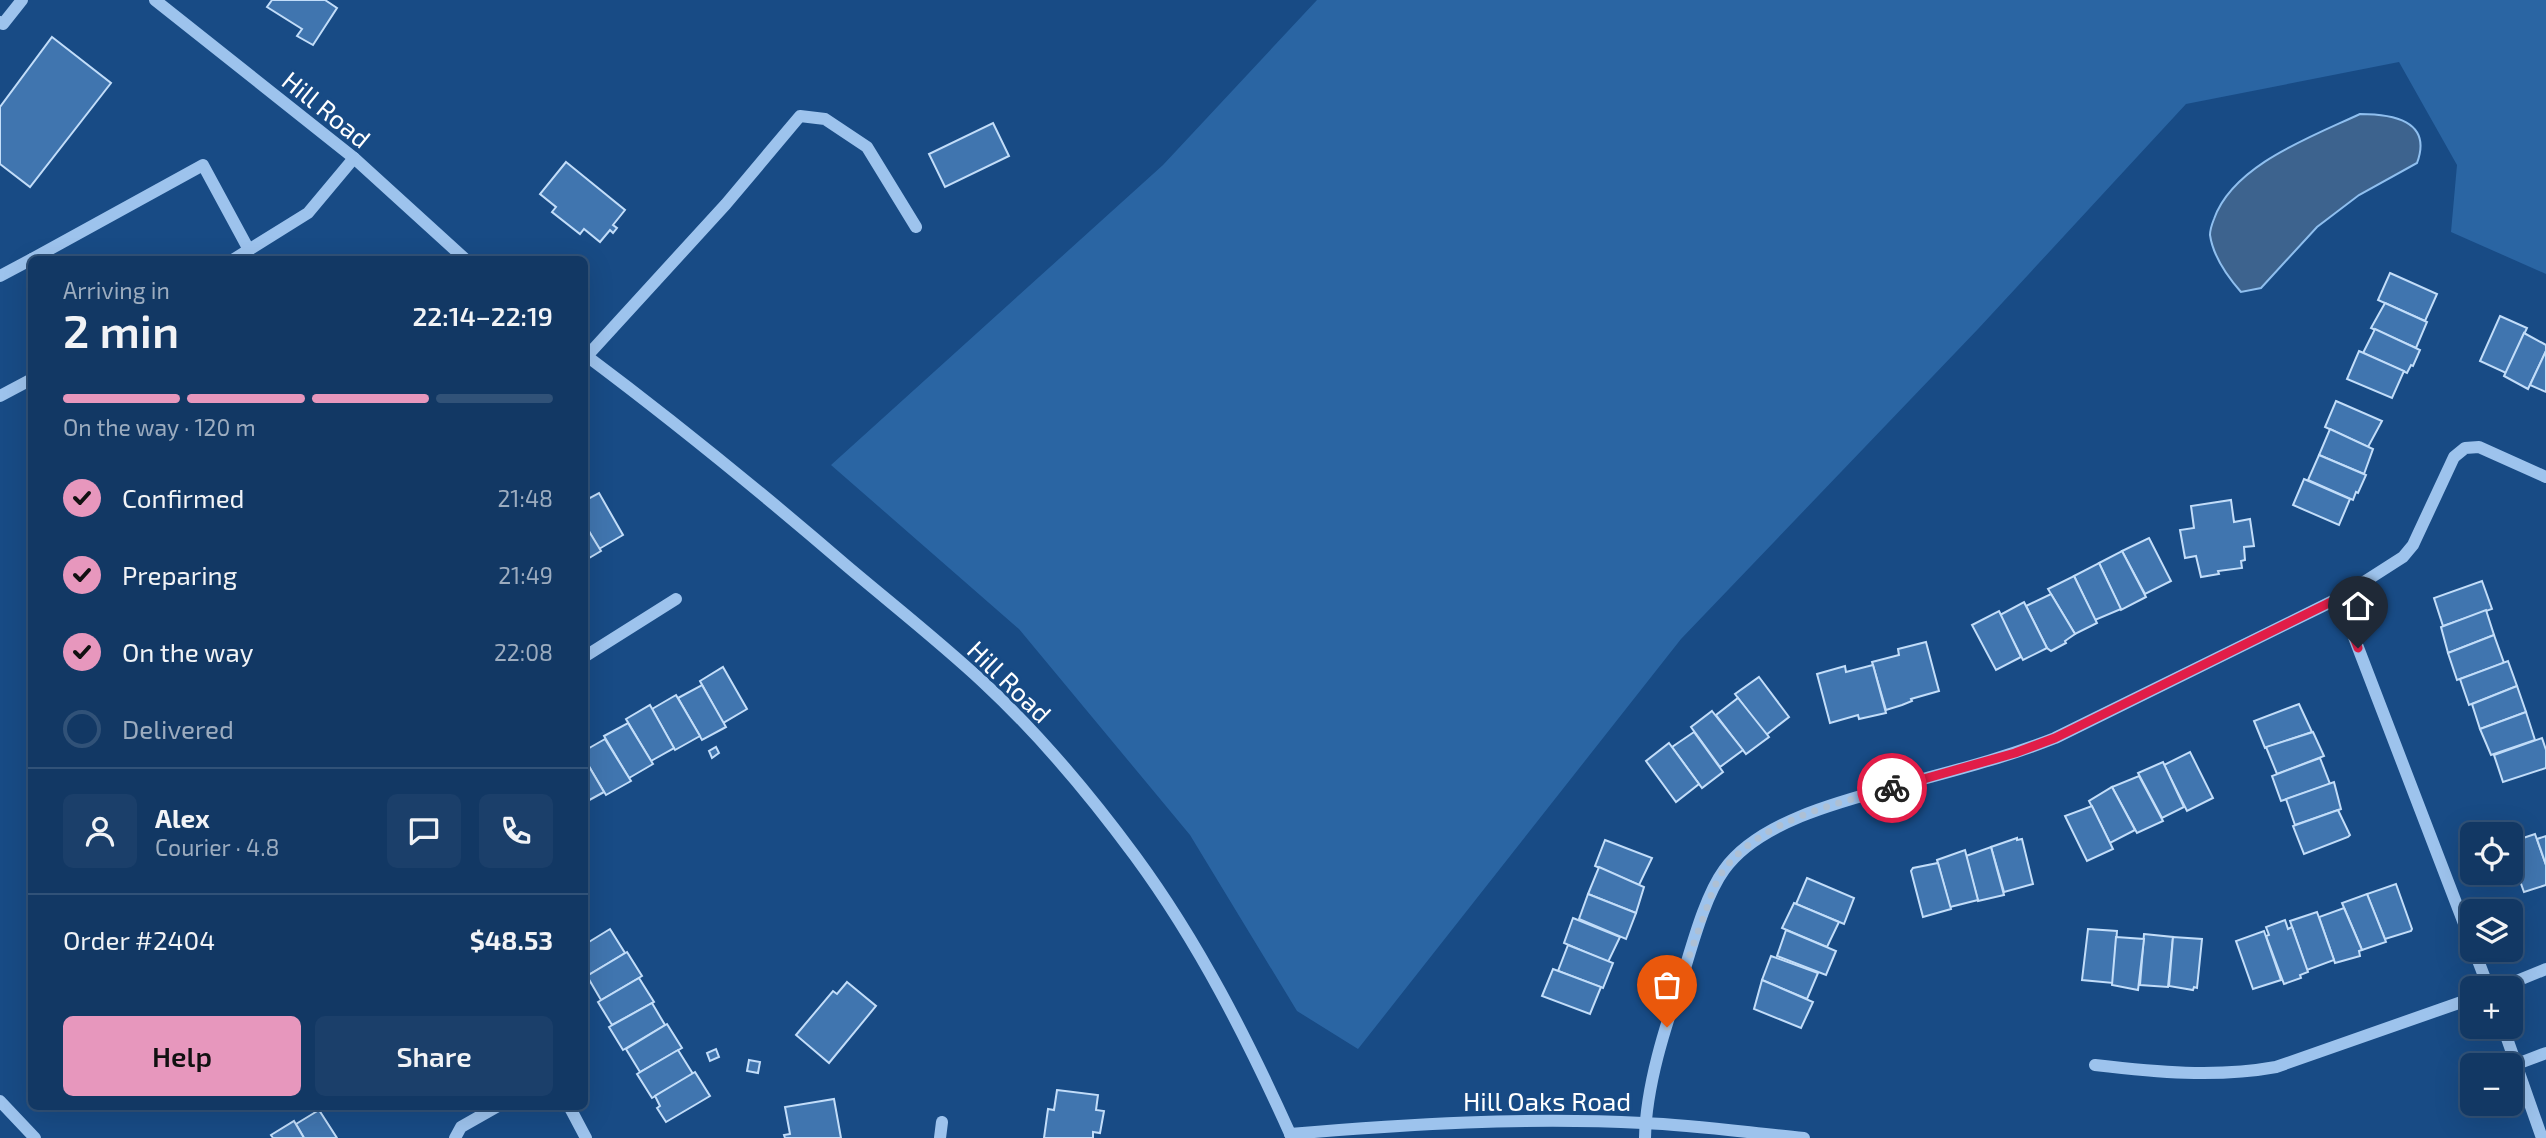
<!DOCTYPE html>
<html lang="en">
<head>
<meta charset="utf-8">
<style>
  :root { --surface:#123864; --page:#1b3f6a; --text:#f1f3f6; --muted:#9cacbf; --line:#315278; --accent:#e797bd }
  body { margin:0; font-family:"Exo 2",sans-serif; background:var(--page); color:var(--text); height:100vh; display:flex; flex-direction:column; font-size:26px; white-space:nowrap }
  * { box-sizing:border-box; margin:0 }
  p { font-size:23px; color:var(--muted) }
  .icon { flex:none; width:38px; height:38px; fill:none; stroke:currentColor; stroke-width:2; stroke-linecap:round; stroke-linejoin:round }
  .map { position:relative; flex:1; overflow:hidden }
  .side { position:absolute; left:28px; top:256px; width:560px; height:854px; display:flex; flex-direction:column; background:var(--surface); border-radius:10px; box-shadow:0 7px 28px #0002,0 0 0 2px var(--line) }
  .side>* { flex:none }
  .controls { position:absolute; left:2460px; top:822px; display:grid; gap:14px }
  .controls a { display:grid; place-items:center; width:63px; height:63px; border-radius:10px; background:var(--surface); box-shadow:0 7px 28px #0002,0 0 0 2px var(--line); font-size:35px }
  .pin { position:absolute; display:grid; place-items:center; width:60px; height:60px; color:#fff; margin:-72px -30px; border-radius:50% 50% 50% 0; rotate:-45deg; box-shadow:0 0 7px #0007 }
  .pin .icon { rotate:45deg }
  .courier { position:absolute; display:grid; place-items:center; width:70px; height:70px; margin:-35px; border:5px solid #e11d48; border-radius:50%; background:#fff; color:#222; box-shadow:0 2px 9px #0007 }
  .head em { font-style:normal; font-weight:600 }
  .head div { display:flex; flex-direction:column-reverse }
  .head { display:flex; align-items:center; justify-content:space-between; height:119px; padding:0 35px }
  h1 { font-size:46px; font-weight:600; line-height:52px }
  .bar { display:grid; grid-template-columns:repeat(4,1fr); gap:10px 7px; align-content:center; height:84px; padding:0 35px }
  .bar i { height:9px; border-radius:5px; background:var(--line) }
  .bar .current { background:var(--accent) }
  .bar p { grid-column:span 4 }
  .line { display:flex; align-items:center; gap:18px; padding:0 35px; border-top:2px solid var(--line) }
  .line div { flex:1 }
  .round { display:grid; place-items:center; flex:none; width:74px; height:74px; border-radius:10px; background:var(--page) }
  ol { padding:0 35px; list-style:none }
  li { display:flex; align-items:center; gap:21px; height:77px }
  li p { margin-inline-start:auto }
  li .icon { padding:7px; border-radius:50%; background:var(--accent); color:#111; stroke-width:4 }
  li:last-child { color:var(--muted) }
  li i { width:38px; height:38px; border:4px solid var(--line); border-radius:50% }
  .action { display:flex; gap:14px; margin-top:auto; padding:14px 35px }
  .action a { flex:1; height:80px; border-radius:10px; background:var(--accent); color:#111; font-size:28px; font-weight:600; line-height:80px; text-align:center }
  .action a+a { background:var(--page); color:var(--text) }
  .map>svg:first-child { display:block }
  .green { fill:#2a65a3 }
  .water { fill:#3d638e; stroke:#8fbfef; stroke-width:2 }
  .building { fill:#4075af; stroke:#c2ddf9; stroke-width:2 }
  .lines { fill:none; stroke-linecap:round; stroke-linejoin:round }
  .minor { stroke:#9dc3ed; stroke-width:12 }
  .done { stroke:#aec0d4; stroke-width:7; stroke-dasharray:0 12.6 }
  .route { stroke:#e11d48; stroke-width:9 }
  .labels { text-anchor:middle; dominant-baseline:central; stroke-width:6; stroke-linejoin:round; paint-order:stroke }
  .street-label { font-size:26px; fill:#fff; stroke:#184b85 }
</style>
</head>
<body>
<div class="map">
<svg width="2546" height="1138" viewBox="0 0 2546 1138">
  <rect width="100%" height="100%" fill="#184b85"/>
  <path class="green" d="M1317 0H2546V274L2451 232 2457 165 2399 62 2186 104 1978 329 1681 639 1358 1049 1297 1011 1190 835 1019 629 831 465 1163 165Z"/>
  <path class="water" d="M2360 114C2391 114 2433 120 2417 163L2359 195 2317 227 2261 288 2241 292C2227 276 2213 256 2210 235 2210 230 2212 224 2214 219 2233 165 2311 137 2360 114Z"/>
  <g class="building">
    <path d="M272 0H325L337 8 313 45 297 36 302 29 267 7Z"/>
    <path d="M52 37 111 83 30 187 0 164V107Z"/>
    <path d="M993 123 1009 156 945 187 929 154Z"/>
    <path d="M566 162 625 210 613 225 617 228 613 233 610 230 600 242 584 229 580 234 552 212 556 207 540 194Z"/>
    <path d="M2390 273 2437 294 2425 321 2378 300Z"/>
    <path d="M2385 303 2427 322 2416 348 2371 328Z"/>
    <path d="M2500 316 2527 328 2506 373 2480 361Z"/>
    <path d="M2375 329 2420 350 2413 366 2411 365 2407 373 2363 353Z"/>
    <path d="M2524 333 2546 345V351L2528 389 2504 376Z"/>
    <path d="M2359 351 2404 371 2392 398 2347 379Z"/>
    <path d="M2546 351V392L2530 385Z"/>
    <path d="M2336 401 2382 421 2368 447 2325 427Z"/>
    <path d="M2330 429 2373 449 2364 474 2319 455Z"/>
    <path d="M2319 455 2366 475 2358 493 2356 492 2353 500 2308 480Z"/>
    <path d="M2304 479 2350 499 2339 525 2293 505Z"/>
    <path d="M599 493 623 535 599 549 584 523V501Z"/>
    <path d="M2231 500 2234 522 2250 519 2254 546 2244 547 2245 560 2241 561 2242 568 2218 571 2219 574 2201 577 2196 556 2185 558 2180 530 2194 528 2191 506Z"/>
    <path d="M584 523 601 551 584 561Z"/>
    <path d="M2149 538 2171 581 2145 594 2122 551Z"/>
    <path d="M2122 551 2146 597 2121 610 2099 563Z"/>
    <path d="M2099 563 2121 609 2095 620 2074 576Z"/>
    <path d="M2074 576 2097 623 2075 634 2048 589Z"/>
    <path d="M2482 581 2492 609 2443 626 2434 598Z"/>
    <path d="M2051 594 2075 634 2065 641 2066 643 2051 651 2047 648 2026 606Z"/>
    <path d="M2024 602 2047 648 2023 660 2000 615Z"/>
    <path d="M2486 610 2494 635 2448 653 2441 627Z"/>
    <path d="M1999 611 2021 657 1996 670 1972 625Z"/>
    <path d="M2494 635 2504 663 2457 680 2448 653Z"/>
    <path d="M1926 642 1939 691 1911 699 1912 701 1902 705 1886 710 1872 662 1899 655 1898 649Z"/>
    <path d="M2508 661 2517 686 2469 705 2460 679Z"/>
    <path d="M1873 665 1886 713 1859 719 1858 715 1830 723 1817 674 1845 666 1846 672Z"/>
    <path d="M723 667 747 709 723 723 700 681Z"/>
    <path d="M1759 677 1789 717 1766 735 1735 694Z"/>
    <path d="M702 685 726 727 702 740 678 698Z"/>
    <path d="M2517 686 2526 712 2480 729 2472 704Z"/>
    <path d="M676 695 700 736 675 750 652 709Z"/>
    <path d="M1738 698 1769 737 1746 754 1716 715Z"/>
    <path d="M2299 704 2312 732 2265 748 2254 721Z"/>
    <path d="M650 705 674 748 651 761 626 719Z"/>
    <path d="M1712 711 1743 750 1720 767 1691 727Z"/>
    <path d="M2526 712 2535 740 2491 755 2480 729Z"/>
    <path d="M628 723 653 764 629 778 604 736Z"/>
    <path d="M1694 732 1723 772 1702 788 1672 747Z"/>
    <path d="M2313 732 2324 756 2277 774 2266 747Z"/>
    <path d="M2542 738 2546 750V768L2503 782 2494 755Z"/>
    <path d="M605 739 631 781 606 795 584 758V751Z"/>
    <path d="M1669 743 1699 784 1676 802 1646 761Z"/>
    <path d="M716 747 719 753 712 758 709 751Z"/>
    <path d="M2190 752 2213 798 2187 811 2164 765Z"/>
    <path d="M584 758 604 792 584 803Z"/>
    <path d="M2320 758 2330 784 2281 801 2272 776Z"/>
    <path d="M2163 762 2184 807 2162 818 2138 773Z"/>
    <path d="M2139 776 2163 821 2137 833 2112 787Z"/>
    <path d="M2334 782 2341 809 2295 825 2286 799Z"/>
    <path d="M2112 787 2135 830 2110 843 2089 801Z"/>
    <path d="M2092 806 2113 849 2087 861 2065 816Z"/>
    <path d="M2338 810 2350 835 2348 837 2304 854 2293 826Z"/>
    <path d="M2535 834 2546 865V885L2524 892 2511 856V842Z"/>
    <path d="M2546 836V865L2537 839Z"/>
    <path d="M2017 838V840L2022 839 2033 884 2004 892 1991 847Z"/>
    <path d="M1605 840 1652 858 1639 885 1595 866Z"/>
    <path d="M1991 847 2004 895 1978 901 1966 856Z"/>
    <path d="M1965 850 1978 900 1950 907 1937 860Z"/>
    <path d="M1938 863 1951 909 1923 917 1911 871 1913 868Z"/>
    <path d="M1599 867 1644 887 1636 913 1588 894Z"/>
    <path d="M1807 878 1854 898 1844 924 1796 904Z"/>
    <path d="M2396 884 2412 929 2411 931 2385 939 2367 894Z"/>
    <path d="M1588 894 1636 913 1626 939 1579 919Z"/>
    <path d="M2367 894 2386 942 2362 950 2342 903Z"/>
    <path d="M1794 903 1839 922 1827 947 1782 928Z"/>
    <path d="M2344 908 2362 950 2359 951 2360 956 2335 963 2319 917Z"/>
    <path d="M2317 912 2334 960 2307 970 2290 921Z"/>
    <path d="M1573 918 1620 937 1608 962 1564 943Z"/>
    <path d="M2285 920 2288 929 2292 927 2308 972 2300 975 2301 978 2284 984 2266 936 2269 935 2266 927Z"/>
    <path d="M610 929 625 953 585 977 584 945Z"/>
    <path d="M2088 929 2117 931 2113 983 2082 980Z"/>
    <path d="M1786 930 1836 951 1826 975 1777 956Z"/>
    <path d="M2264 931 2281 980 2253 989 2236 941Z"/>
    <path d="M2144 934 2173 937 2168 987 2140 985Z"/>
    <path d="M2116 937 2144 939 2138 990 2112 985Z"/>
    <path d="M2173 937 2202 939 2197 988 2194 987 2193 990 2169 986Z"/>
    <path d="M1568 945 1613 963 1603 988 1558 971Z"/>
    <path d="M627 952 642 976 601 1000 587 976Z"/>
    <path d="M1771 956 1818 973 1807 999 1762 980Z"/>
    <path d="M1553 969 1601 987 1590 1014 1542 996Z"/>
    <path d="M639 978 654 1002 612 1025 598 1002Z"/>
    <path d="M1762 980 1813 1002 1801 1028 1754 1009Z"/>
    <path d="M847 982 876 1006 829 1063 796 1035 833 991 837 994Z"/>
    <path d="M652 1003 665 1025 623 1050 609 1027Z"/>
    <path d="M667 1024 682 1048 640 1072 626 1049Z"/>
    <path d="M716 1049 719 1057 710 1061 707 1053Z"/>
    <path d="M678 1050 693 1074 652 1098 637 1074Z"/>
    <path d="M749 1060 760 1062 758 1073 747 1071Z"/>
    <path d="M695 1072 710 1096 666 1122 657 1108 660 1106 655 1096Z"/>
    <path d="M1057 1090 1098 1095 1096 1110 1104 1111 1100 1133 1093 1132V1138H1044L1048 1109 1054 1110Z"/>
    <path d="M834 1099 841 1138H785L784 1135 790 1134 785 1107Z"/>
    <path d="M319 1110 337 1138H304L296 1124Z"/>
    <path d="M294 1121 304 1138H273L271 1135Z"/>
  </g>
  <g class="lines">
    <g class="minor">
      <path d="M155 0 354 158 465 259"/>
      <path d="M0 22 3 24 22 0"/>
      <path d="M32 259 203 165 249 250"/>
      <path d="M234 259 308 213 354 158"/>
      <path d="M0 276 32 259"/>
      <path d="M584 354C675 422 762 493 848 567 893 605 940 642 983 682 1039 734 1090 795 1135 856 1199 943 1248 1040 1292 1138"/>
      <path d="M587 356 726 204 800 116 825 119 867 147 916 227"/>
      <path d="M0 396 32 379"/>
      <path d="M2339 598 2473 947"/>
      <path d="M584 657 676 599"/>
      <path d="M2474 950 2489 989"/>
      <path d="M2497 989 2546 969"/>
      <path d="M2503 1027 2542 1138"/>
      <path d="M2517 1064 2546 1053"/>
      <path d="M2095 1065C2155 1072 2216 1078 2276 1067L2473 998"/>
      <path d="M0 1101 35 1138"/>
      <path d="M569 1106 586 1138"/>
      <path d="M1290 1134C1408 1124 1525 1117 1643 1123 1697 1125 1750 1133 1804 1138"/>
      <path d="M455 1138 461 1127 498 1106"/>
      <path d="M940 1138 942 1122"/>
      <path d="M1645 1138C1646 1086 1665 1027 1682 978 1692 946 1705 896 1724 870 1762 816 1863 796 1923 779 1968 767 2012 755 2055 738L2339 598 2403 557 2413 545 2454 457 2465 448 2479 447 2546 477"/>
    </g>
  </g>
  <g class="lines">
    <path class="done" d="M1667 1027C1678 990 1690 952 1704 916 1710 899 1715 881 1726 867 1765 819 1835 804 1892 788"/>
    <path class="route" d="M1892 788 2015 753 2055 738 2339 598 2358 648"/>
  </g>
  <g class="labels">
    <g class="street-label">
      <text transform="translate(327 109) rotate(39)">Hill Road</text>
      <text transform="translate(1010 681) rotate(44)">Hill Road</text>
      <text x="1547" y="1100">Hill Oaks Road</text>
    </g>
  </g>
</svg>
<div class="controls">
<a><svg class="icon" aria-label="locate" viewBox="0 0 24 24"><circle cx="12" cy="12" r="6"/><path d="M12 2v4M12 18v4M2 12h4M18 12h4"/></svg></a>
<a><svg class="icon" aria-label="layers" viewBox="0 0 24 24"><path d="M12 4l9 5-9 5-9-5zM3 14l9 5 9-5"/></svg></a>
<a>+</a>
<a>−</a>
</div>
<div class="pin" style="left:1667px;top:1027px;background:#ea580c"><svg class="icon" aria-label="bag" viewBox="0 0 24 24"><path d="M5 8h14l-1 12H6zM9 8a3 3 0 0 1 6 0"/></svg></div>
<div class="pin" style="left:2358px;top:648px;background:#1f2937"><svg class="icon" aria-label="home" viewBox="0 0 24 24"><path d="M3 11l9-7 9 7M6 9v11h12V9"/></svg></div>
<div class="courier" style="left:1892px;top:788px"><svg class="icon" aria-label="bike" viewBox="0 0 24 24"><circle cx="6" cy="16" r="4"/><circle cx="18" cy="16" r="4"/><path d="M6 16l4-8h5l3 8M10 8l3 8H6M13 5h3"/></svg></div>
<section class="side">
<div class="head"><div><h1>2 min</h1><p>Arriving in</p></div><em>22:14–22:19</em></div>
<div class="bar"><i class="current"></i><i class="current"></i><i class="current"></i><i></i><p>On the way · 120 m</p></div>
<ol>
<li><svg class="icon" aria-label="check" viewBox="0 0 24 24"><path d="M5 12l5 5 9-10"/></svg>Confirmed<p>21:48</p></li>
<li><svg class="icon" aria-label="check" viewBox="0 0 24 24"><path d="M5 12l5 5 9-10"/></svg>Preparing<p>21:49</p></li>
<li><svg class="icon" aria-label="check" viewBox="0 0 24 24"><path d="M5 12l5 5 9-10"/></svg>On the way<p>22:08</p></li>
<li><i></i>Delivered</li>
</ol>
<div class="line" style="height:126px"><a class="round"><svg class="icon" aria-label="person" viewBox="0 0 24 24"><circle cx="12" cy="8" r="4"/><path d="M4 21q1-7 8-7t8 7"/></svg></a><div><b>Alex</b><p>Courier · 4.8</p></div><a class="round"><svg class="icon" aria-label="chat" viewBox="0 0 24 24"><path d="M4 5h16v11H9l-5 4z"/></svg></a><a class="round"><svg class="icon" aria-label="phone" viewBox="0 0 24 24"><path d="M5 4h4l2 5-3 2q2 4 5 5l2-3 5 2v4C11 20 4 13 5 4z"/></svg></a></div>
<div class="line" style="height:91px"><div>Order #2404</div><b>$48.53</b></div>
<div class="action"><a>Help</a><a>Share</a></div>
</section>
</div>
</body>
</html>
